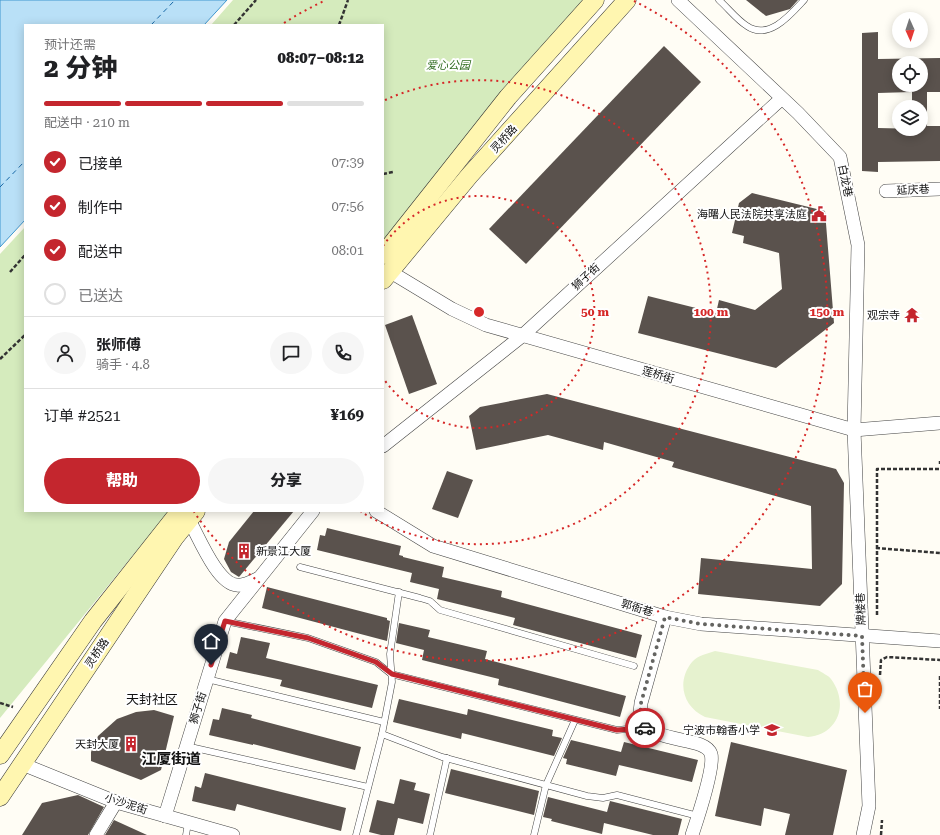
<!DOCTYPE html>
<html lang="zh">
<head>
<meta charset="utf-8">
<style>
  :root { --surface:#fff; --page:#f6f6f6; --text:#202124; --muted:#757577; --line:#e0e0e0; --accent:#c4262e }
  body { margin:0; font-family:"Roboto Serif","Noto Sans SC",serif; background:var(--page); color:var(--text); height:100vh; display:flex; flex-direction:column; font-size:15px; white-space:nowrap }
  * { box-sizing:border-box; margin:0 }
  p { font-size:13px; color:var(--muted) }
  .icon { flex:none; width:22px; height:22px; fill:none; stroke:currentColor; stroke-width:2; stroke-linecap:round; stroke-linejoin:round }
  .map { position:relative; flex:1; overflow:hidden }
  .panel { position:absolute; left:24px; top:24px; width:360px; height:488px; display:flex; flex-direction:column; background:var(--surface); border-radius:0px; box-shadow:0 2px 10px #0003 }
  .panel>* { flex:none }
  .needle { width:26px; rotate:177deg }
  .fabs { position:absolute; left:892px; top:12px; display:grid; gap:8px }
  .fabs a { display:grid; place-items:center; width:36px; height:36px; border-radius:50%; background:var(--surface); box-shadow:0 2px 10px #0003; font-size:20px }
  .pin { position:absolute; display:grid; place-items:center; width:34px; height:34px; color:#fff; margin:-41px -17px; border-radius:50% 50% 50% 0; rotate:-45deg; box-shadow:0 0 4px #0007 }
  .pin .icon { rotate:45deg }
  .courier { position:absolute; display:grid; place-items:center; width:40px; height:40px; margin:-20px; border:3px solid #c4262e; border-radius:50%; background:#fff; color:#222; box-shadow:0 1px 5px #0007 }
  .head em { font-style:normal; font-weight:800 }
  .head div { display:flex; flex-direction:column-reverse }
  .head { display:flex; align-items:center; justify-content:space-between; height:68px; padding:0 20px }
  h1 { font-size:26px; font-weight:800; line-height:30px }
  .bar { display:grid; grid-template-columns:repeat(4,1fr); gap:6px 4px; align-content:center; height:48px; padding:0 20px }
  .bar i { height:5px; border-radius:3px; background:var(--line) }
  .bar .on { background:var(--accent) }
  .bar p { grid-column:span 4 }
  .line { display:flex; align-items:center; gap:10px; padding:0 20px; border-top:1px solid var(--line) }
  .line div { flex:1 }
  .round { display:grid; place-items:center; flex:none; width:42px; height:42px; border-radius:21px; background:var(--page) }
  ol { padding:0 20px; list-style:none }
  li { display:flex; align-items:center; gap:12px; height:44px }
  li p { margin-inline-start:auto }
  li .icon { padding:4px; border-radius:50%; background:var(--accent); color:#fff; stroke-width:4 }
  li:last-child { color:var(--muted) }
  li i { width:22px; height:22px; border:2px solid var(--line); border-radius:50% }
  .button { display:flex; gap:8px; margin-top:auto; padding:8px 20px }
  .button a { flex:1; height:46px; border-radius:24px; background:var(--accent); color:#fff; font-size:16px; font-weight:800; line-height:46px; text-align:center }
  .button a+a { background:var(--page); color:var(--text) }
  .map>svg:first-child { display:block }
  .green { fill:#d5ebbd }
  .pitch { fill:#e6f2cf }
  .water { fill:#b9e0f7; stroke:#3f96cf }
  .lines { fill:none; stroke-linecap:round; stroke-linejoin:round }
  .ferry { stroke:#1768a6; stroke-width:1; stroke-dasharray:5 4; stroke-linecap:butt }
  .building { fill:#5a524d; fill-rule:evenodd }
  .service-casing { stroke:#444; stroke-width:7 }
  .minor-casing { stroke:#444; stroke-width:14 }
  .secondary-casing { stroke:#333; stroke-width:19 }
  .path { stroke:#333; stroke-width:2.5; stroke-dasharray:4 2; stroke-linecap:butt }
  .service { stroke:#fff; stroke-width:6 }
  .minor { stroke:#fff; stroke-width:13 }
  .secondary { stroke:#fff6b0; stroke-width:18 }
  .done { stroke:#646461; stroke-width:4; stroke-dasharray:0 7.2 }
  .route { stroke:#c4262e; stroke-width:5 }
  .ring { fill:none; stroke:#d62828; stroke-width:2; stroke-dasharray:2 4 }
  .labels { text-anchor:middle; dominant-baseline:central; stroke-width:4; stroke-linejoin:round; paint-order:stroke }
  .park-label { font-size:11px; font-style:italic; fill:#2f6b1f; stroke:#fff }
  .street-label { font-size:11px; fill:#111; stroke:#fff }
  .poi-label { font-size:11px; fill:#111; stroke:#fff; text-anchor:end }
  .quarter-label { font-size:13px; fill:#111; stroke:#fff }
  .district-label { font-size:15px; font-weight:bold; fill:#111; stroke:#fff }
  .centre { fill:#d62828; stroke:#fff; stroke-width:2 }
  .ring-label { font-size:12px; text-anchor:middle; font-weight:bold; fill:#d62828; stroke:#fff; stroke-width:4; stroke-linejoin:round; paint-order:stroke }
</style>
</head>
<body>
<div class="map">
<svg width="940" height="835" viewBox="0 0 940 835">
  <rect width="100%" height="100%" fill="#fffdf5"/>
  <g class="green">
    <path d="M233 0H586L383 249V25H211Z"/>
    <path d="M25 227V511H169L0 718V254Z"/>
  </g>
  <path class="pitch" d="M715 651 818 670C822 673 828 675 831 679 849 703 839 734 808 737L705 717C683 707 676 682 692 662 698 655 707 654 715 651Z"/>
  <path class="water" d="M0 0H227L204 25H25V220L0 247Z"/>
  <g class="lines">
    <g class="ferry">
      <path d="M151 25 175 0"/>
      <path d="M0 187 25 161"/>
    </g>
  </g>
  <g class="building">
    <path d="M746 0H798L790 9 766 16Z"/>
    <path d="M878 32V59L940 58V92H927V126H940V161L878 162V172L862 171V33ZM899 63H921V85H899ZM912 92V107H921V129L878 128V93Z"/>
    <path d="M664 46 701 82 526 264 489 229Z"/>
    <path d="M752 193 825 211 834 323 776 368 638 333 648 296 716 313 719 300 755 310 782 289 779 253 743 243 744 236 732 233 739 203Z"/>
    <path d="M412 315 437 384 409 394 385 325Z"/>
    <path d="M547 394 836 469 844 483 842 584 820 606 698 594 701 558 812 569 811 506 672 467 674 462 604 442 603 450 548 435 476 450 469 416 480 407Z"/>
    <path d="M447 471 473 480 458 518 432 509Z"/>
    <path d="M254 511H294L239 577 231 572 224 559 229 542Z"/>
    <path d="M327 528 401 546 399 555 403 556V557L444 567 442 577 502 591 501 597 642 635 636 658 513 625 515 618 437 599 439 589 410 582 412 573 317 550 320 535 325 536Z"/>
    <path d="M267 587 387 618V620L390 621 387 641 262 608Z"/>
    <path d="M399 623 430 630 428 637 487 651 485 659 626 696 620 717 498 685 499 679 422 660 424 650 396 643Z"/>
    <path d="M241 637 270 643 266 658 378 685 372 708 280 686 282 680 226 668 230 652 237 654Z"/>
    <path d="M399 699 467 715 468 709 553 730 552 736 562 738 554 756 462 733 461 739 393 722Z"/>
    <path d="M222 708 252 715 251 718 361 747 355 770 253 744V745L209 735 213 719 219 720Z"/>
    <path d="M154 710 174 716 161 770 141 780 91 761V752L98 736 117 719 136 712Z"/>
    <path d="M571 740 621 752 624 742 698 760 692 782 619 765 616 776 566 764 567 759 563 758Z"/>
    <path d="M731 742 847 770 833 835H785L790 814 764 808 761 826 715 816Z"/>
    <path d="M451 769 539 791 534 815 445 793Z"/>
    <path d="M205 773 346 808 341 831 237 804 235 811 192 801 195 786 201 788Z"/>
    <path d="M400 779 416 783 414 790 430 794 423 824 398 818 394 835H381L369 832 377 800 394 804Z"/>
    <path d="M78 795 104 807 88 835H22L42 803Z"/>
    <path d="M548 797 607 812 610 801 682 819 678 835H653L604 823 602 834 551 821 552 819 543 817Z"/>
    <path d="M114 820 147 835H105Z"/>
  </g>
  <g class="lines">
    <g class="service-casing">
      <g id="service">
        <path d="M719 0C728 8 737 20 747 26 769 41 791 14 804 0"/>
        <path d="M300 567 420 598 430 601 440 610 634 666"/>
        <path d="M225 621 308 638 376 662 391 674 617 730 647 727"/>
        <path d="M207 679 384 722"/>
        <path d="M382 734 442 757 587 796 603 798 617 795 698 816"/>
        <path d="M186 746 368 787"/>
        <path d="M186 835 188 823"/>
        <path d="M356 835 382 734 392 682 390 654 399 592"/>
        <path d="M430 835 447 758"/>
        <path d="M534 835 546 785 575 720"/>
      </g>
    </g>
    <g class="minor-casing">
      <g id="minor">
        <path d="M678 0 798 113 840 157 858 245 854 430 869 806 863 835"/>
        <path d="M886 191 940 189"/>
        <path d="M389 271 452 309 486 325 854 430 940 423"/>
        <path d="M383 446 522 336 781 99"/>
        <path d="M376 511 433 546 665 617 701 624 940 641"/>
        <path d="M189 520C198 535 217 584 237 585 244 586 251 582 257 579"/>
        <path d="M665 617 641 703C641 707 639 714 640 718 651 745 705 735 711 754 715 767 697 820 692 835"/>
        <path d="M22 764 116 802 233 835"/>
        <path d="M165 816 225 621 313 511"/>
        <path d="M96 835 116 802"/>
      </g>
    </g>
    <g class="secondary-casing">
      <g id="secondary">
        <path d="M383 255 508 97 595 0"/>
        <path d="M383 280 469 176 627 0"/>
        <path d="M0 755 93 621 180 511"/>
        <path d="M0 797 175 537 196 511"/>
      </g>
    </g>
    <g class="path">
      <path d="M234 25 256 0"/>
      <path d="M339 25 348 0"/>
      <path d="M383 174 393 172"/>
      <path d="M10 272 25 255"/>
      <path d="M0 359 25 335"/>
      <path d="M940 461V464"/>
      <path d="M876 548 940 553"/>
      <path d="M877 615V469H940"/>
      <path d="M880 675 881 660 887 657 940 660"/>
      <path d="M940 676V709"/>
      <path d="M0 703 13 707"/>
      <path d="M881 835 882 820"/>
    </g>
    <use href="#service" class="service"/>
    <use href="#minor" class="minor"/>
    <use href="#secondary" class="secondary"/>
  </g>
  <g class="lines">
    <path class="done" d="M645 728 647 727 640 717 641 703 665 617 701 624 862 636 865 713"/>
    <path class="route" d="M211 665 225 621 308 638 376 662 392 674 617 730 645 728"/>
  </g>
  <g class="ring">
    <path d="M383 246A116 116 0 1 1 383 378"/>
    <path d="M385 100A232 232 0 1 1 361 512"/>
    <path d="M284 23A348 348 0 0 1 324 1M634 1A348 348 0 1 1 194 512"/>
  </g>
  <defs>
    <g id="civic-bare" transform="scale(1.2)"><path d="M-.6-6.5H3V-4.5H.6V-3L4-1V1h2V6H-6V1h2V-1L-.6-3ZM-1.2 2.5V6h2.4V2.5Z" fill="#c4262e" stroke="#fff" stroke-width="2.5" paint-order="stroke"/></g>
    <g id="temple-bare" transform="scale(1.2)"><path d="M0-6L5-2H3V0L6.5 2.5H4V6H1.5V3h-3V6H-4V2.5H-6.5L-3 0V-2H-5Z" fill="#c4262e" stroke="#fff" stroke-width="2.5" paint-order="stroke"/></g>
    <g id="building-bare" transform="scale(1.2)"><path d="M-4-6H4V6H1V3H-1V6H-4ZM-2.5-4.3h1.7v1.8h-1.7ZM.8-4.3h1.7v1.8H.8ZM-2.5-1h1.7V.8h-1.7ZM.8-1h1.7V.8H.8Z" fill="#c4262e" stroke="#fff" stroke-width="2.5" paint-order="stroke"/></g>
    <g id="school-bare" transform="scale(1.2)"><path d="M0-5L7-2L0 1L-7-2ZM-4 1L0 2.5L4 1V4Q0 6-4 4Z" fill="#c4262e" stroke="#fff" stroke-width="2.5" paint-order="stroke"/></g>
  </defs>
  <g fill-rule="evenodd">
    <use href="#civic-bare" x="819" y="214"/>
    <use href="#temple-bare" x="912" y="315"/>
    <use href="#building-bare" x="244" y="551"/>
    <use href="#school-bare" x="772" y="730"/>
    <use href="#building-bare" x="131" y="744"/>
  </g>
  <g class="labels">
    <g class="park-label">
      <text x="448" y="65">爱心公园</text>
    </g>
    <g class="street-label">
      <text transform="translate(504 139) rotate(-48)">灵桥路</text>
      <text transform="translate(845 181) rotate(78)">白龙巷</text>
      <text transform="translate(913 190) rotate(-3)">延庆巷</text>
      <text transform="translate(586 277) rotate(-43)">狮子街</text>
      <text transform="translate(658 375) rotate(16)">莲桥街</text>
      <text transform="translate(637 608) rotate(17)">郭衙巷</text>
      <text transform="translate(861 609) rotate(-92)">牌楼巷</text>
      <text transform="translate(97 653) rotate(-56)">灵桥路</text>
      <text transform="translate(198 708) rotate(-73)">狮子街</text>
      <text transform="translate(126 804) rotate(18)">小沙泥街</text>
    </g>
    <g class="poi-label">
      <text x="807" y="214">海曙人民法院共享法庭</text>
      <text x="900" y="315">观宗寺</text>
      <text x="256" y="551" text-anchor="start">新景江大厦</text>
      <text x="760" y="730">宁波市翰香小学</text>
      <text x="119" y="744">天封大厦</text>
    </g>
    <g class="quarter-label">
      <text x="152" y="699">天封社区</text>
    </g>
    <g class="district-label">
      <text x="171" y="759">江厦街道</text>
    </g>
  </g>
  <circle cx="479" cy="312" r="6" class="centre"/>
  <g class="ring-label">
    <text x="595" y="316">50 m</text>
    <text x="711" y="316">100 m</text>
    <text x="827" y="316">150 m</text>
  </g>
</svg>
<div class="fabs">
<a><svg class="needle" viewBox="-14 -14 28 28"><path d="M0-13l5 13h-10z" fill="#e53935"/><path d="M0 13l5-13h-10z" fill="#757577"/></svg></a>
<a><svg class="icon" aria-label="locate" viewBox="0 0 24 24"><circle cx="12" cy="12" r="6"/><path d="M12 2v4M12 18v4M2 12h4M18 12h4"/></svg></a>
<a><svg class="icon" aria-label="layers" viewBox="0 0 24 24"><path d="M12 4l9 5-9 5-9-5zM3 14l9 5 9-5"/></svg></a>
</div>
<div class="pin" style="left:865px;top:713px;background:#ea580c"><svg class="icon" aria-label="bag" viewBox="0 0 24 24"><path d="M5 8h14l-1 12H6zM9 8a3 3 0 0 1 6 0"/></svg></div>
<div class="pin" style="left:211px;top:665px;background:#1f2937"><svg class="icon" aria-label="home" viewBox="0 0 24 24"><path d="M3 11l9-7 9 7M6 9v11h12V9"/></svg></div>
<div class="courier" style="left:645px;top:728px"><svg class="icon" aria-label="car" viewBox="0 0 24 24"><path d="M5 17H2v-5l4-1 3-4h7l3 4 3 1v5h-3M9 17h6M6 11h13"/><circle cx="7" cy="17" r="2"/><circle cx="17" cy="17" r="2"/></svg></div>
<section class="panel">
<div class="head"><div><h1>2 分钟</h1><p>预计还需</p></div><em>08:07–08:12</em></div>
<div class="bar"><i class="on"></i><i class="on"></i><i class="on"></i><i></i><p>配送中 · 210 m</p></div>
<ol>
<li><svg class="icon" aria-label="check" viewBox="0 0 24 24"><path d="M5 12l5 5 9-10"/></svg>已接单<p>07:39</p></li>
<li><svg class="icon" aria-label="check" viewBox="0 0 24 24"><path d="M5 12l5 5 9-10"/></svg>制作中<p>07:56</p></li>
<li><svg class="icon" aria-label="check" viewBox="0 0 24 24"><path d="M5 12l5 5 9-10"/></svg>配送中<p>08:01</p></li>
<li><i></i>已送达</li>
</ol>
<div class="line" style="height:72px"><a class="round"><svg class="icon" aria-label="person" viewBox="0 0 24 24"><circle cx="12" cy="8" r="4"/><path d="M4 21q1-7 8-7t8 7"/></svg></a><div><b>张师傅</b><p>骑手 · 4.8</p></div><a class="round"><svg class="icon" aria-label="chat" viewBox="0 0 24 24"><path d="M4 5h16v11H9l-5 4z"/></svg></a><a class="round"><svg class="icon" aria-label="phone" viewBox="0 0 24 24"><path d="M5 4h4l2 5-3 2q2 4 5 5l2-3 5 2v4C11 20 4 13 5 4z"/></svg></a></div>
<div class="line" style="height:52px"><div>订单 #2521</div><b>¥169</b></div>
<div class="button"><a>帮助</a><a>分享</a></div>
</section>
</div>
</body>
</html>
